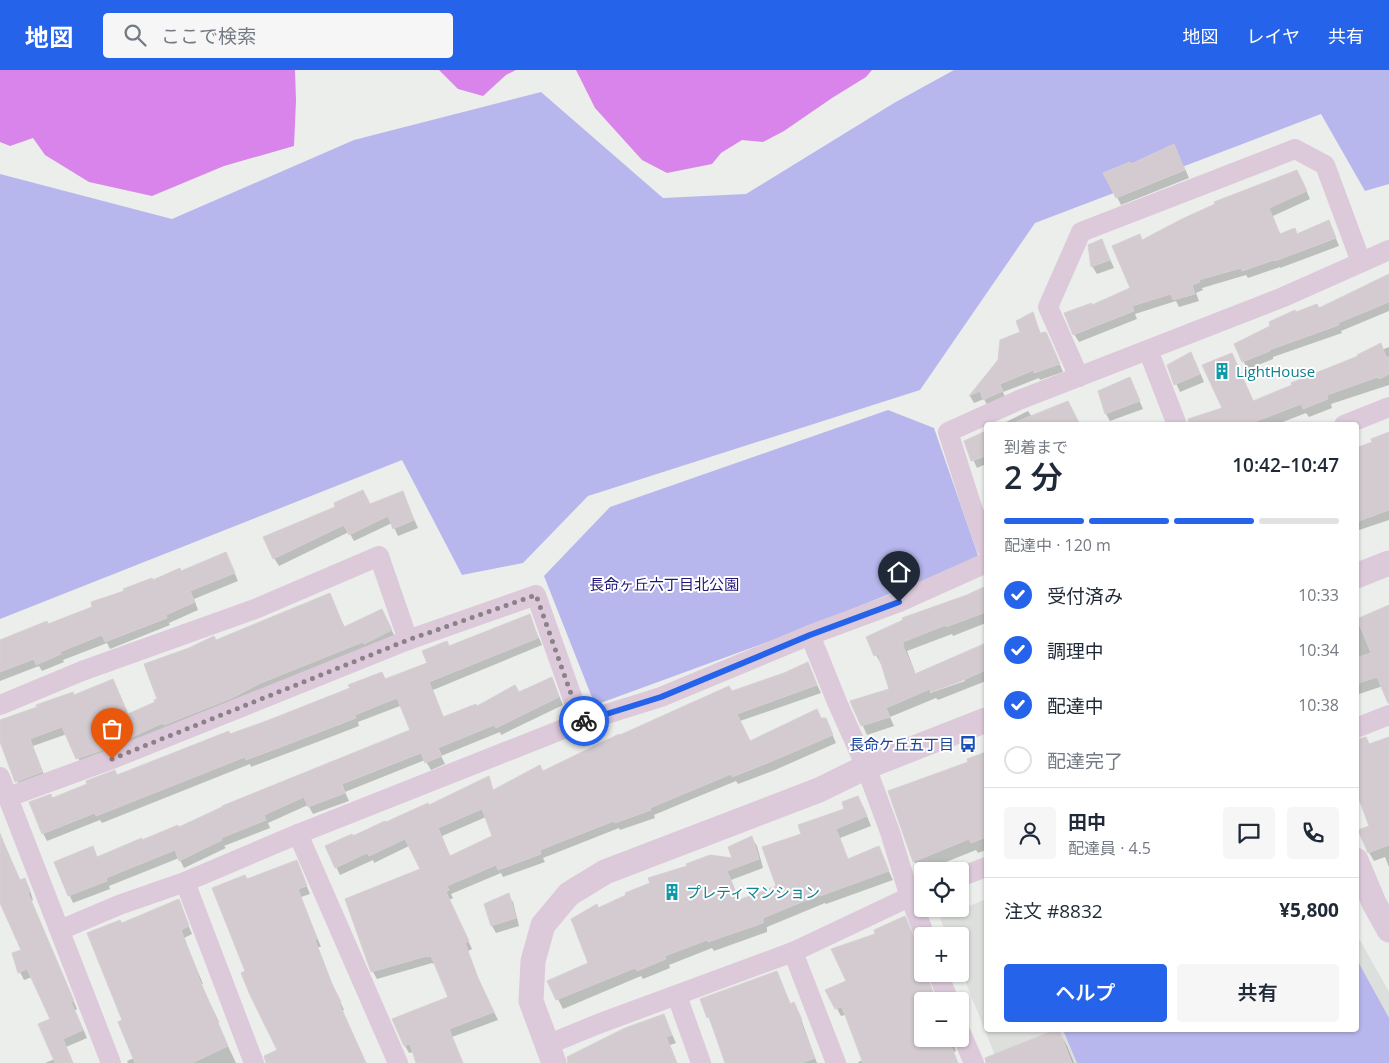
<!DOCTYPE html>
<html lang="ja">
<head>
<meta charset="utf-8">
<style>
  :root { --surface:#fff; --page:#f6f6f7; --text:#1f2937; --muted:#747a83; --line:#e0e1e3; --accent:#2563eb }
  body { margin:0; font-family:"Open Sans","Noto Sans JP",sans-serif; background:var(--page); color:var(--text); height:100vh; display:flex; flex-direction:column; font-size:19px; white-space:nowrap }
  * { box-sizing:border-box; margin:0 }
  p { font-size:16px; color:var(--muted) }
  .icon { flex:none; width:28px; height:28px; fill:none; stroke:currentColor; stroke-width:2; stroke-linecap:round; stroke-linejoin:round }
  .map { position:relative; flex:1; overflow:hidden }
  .drawer { position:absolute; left:984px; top:352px; width:375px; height:610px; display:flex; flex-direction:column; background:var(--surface); border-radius:5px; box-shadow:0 1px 4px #0004 }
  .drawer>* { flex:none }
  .fabs { position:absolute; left:914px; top:792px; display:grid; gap:10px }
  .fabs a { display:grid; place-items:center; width:55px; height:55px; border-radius:5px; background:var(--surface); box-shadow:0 1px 4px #0004; font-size:25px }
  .pin { position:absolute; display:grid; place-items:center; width:42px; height:42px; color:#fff; margin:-51px -21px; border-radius:50% 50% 50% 0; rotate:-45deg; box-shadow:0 0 5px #0007 }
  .pin .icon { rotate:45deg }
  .courier { position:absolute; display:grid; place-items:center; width:50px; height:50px; margin:-25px; border:4px solid #2563eb; border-radius:50%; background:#fff; color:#222; box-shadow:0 1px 6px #0007 }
  .head em { font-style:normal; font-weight:600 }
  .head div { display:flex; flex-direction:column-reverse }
  .head { display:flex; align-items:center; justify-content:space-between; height:85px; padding:0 20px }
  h1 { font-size:32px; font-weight:600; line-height:38px }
  .bar { display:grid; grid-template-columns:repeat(4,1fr); gap:8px 5px; align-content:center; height:60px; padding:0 20px }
  .bar i { height:6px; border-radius:4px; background:var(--line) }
  .bar .active { background:var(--accent) }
  .bar p { grid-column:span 4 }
  .line { display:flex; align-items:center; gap:12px; padding:0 20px; border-top:1px solid var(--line) }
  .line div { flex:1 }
  .round { display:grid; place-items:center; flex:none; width:52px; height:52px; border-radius:5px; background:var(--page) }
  ol { padding:0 20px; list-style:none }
  li { display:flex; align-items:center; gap:15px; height:55px }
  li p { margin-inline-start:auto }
  li .icon { padding:5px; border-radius:50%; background:var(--accent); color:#fff; stroke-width:4 }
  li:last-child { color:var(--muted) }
  li i { width:28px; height:28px; border:2px solid var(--line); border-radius:50% }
  .cta { display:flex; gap:10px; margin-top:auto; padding:10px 20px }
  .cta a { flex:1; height:58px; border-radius:5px; background:var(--accent); color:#fff; font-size:20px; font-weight:600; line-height:58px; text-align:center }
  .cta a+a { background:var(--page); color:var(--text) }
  header { display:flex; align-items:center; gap:30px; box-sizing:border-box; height:70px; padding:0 25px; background:var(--accent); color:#fff }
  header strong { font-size:24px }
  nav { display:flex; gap:28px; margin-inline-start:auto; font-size:18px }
  .search { width:350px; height:45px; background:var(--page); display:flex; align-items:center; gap:12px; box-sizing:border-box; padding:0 18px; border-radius:5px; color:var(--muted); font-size:19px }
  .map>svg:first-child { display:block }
  .education { fill:#dddfdc }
  .green { fill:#b8b7ed }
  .water { fill:#d884ea }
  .shadow { fill:#0003; fill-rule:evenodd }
  .building { fill:#d3cbd0; stroke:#d7cfd4; fill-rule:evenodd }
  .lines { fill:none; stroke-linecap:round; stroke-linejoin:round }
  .minor { stroke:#dcc9da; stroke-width:20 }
  .tertiary { stroke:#dcc9da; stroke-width:25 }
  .done { stroke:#8c808a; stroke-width:5; stroke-dasharray:0 9 }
  .route { stroke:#2563eb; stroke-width:6 }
  .labels { text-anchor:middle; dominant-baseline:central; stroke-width:4; stroke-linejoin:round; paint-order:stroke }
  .culture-label { font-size:15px; fill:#0d838f; stroke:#fff; text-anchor:start }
  .park-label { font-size:15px; fill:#211678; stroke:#fff }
  .transit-label { font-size:15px; fill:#164399; stroke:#fff; text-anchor:end }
</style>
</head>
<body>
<header>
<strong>地図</strong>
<div class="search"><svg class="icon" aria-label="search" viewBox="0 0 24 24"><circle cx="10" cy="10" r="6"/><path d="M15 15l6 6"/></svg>ここで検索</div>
<nav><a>地図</a><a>レイヤ</a><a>共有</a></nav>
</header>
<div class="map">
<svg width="1389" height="993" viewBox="0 0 1389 993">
  <rect width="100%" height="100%" fill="#eceeeb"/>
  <path class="education" d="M986 829V960H1356V863L1389 922V993H998L960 898V866H947L940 848Z"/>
  <g class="green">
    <path d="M954 0H1389V114L1365 121 1321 44 1035 153 920 320 588 426 523 493 462 505 402 390 0 549V104L172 149 354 70 541 22 663 128 746 124 894 33Z"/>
    <path d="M888 340 934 358 979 488 800 560 595 635 544 506 610 437Z"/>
    <path d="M1356 888 1389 948V993H1077L1063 960H1356Z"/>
  </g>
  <g class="water">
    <path d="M0 0H295L296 31 294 76 224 96 152 126 89 112 45 85 33 68 10 76 0 72Z"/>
    <path d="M439 0H516L506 5 483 26 458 19Z"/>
    <path d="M576 0H872L866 7 832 28 784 61 763 72 742 70 721 83 712 94 667 103 642 90 595 38Z"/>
  </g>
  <g class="shadow">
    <path d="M1178 83 1189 108 1121 135 1117 127Z"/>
    <path d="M1301 109 1310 129 1273 146 1280 165 1295 159 1298 166 1329 151 1339 176 1280 198V197L1248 208 1246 205 1202 218 1203 220 1196 223 1199 231 1179 237 1176 231 1135 244 1137 249 1079 272 1074 264 1092 236 1132 218 1142 171Z"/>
    <path d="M1102 171 1114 198 1097 204 1092 196Z"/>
    <path d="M1389 206V241L1341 261 1342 263 1273 287V289L1248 299 1243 291 1295 243 1319 239Z"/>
    <path d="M1032 244 1041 264 1050 271 1063 302 1040 310 1039 308 1003 322 1006 329 988 337 984 329 974 333 970 326 1021 263Z"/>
    <path d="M1389 277V315L1331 334 1332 338 1309 347 1306 343 1275 355H1190L1224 339 1232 285 1254 332Z"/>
    <path d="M1195 291 1204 312 1180 322 1168 296Z"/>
    <path d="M1130 309 1143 339 1110 351 1106 344Z"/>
    <path d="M1028 341 1032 347 1079 355H1000Z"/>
    <path d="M986 363V394L977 398 965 372Z"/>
    <path d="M1389 363V450L1356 461V424L1374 373Z"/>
    <path d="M402 422 418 458 398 466 392 453 354 471 349 462 279 496 274 488Z"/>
    <path d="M230 492 238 511 194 529 198 540 169 553 170 555 110 579 107 573 63 590 64 592 42 601 39 596 0 611V571L48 556 153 511 181 502Z"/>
    <path d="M986 517V553L953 566 952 564 907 581 916 605 986 575V611L938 630 936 628 890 647 894 656 867 665 852 632 890 620 882 594H881L876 585 967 526ZM964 609 965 611 930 623V621Z"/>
    <path d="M333 532 345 558 386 548 395 567 82 696 67 664 33 676 46 710 21 719 0 668V652L74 626 113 610 128 645 157 633 215 572Z"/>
    <path d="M1388 537 1389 616H1383L1356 625V551Z"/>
    <path d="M529 545 542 575 433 620 444 648 518 624 552 608 563 635 501 665 500 662 441 686 445 694 431 700 425 690 345 722 349 731 313 744 308 735 268 753 270 758 224 776 226 778 184 798 179 788 109 816 110 819 73 833 55 793 92 778 98 788 179 759 411 660 400 636 358 652 359 656 320 671 251 697 250 694 102 753 100 750 47 771 43 763 52 729 385 611 429 594 449 577Z"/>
    <path d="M807 593 821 623 740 651 751 672 821 649 829 657 836 673 775 700 738 714 736 711 697 727 654 745 655 748 620 760 619 758 543 788 545 792 503 807 501 803 451 824 453 828 449 830 472 879 468 881 481 915 498 950 452 967 463 993H417L413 982 409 983 405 976 449 928 435 893 433 894 432 893 377 909 373 902 346 830 422 800 409 776 374 793 373 790 340 805 326 776 429 736 488 708 494 721 543 703 619 667 731 623 785 605ZM486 747 494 766 450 787 442 766Z"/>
    <path d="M1366 668 1370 675 1389 668V797L1385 787 1374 791 1367 779 1370 756Z"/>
    <path d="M986 683V780L978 783 976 780 921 802 914 791 969 693 968 690Z"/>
    <path d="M863 736 871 756 840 768 848 790 878 778 893 810 826 834 825 833 767 857V862L714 881 712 878 669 895 670 898 643 909 641 906 563 939 549 911 590 893 598 839 734 790 751 767 757 776 763 798 731 810 739 831 777 817 802 765Z"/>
    <path d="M0 763 20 811 24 810 29 817 33 830 31 831 77 939 75 940 87 968 66 977 73 993H45L55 989 52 950 32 907 24 910 20 902 23 880 0 833Z"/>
    <path d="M300 800 310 824 301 827 321 877H318L335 921 344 940 342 941 366 993H277L279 981 247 902V810Z"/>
    <path d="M508 825 513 832 519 856 496 863 492 856 486 835Z"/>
    <path d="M178 830 192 864 184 868 203 914H201L219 952 217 953 236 993H128L127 991 134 988 124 951 122 854Z"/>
    <path d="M908 855 920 882 919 883 922 894V904H926L937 931H922V969H952L956 981 954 982 958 993H859L858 992 863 990 845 945 841 946 827 921 848 911Z"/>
    <path d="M777 902 791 935 798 941 817 993H727L702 930Z"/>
    <path d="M663 945 676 973 670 975 677 993H575Z"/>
    <path d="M1058 960 1067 976 1074 993H1000Z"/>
  </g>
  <g class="building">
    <path d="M1174 74 1185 100 1116 128 1103 103 1130 92 1131 94Z"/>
    <path d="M1297 100 1307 121 1269 138 1280 164 1295 158 1297 164 1329 150 1336 168 1275 191 1274 190 1242 201 1241 198 1199 210 1200 212 1192 215 1195 224 1173 230 1171 224 1132 236 1134 241 1073 265 1064 243 1092 233V235L1130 218 1112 176 1140 164 1142 170 1182 149 1215 134 1214 132Z"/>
    <path d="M1102 169 1110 190 1091 197 1088 175Z"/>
    <path d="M1389 204V232L1338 253 1339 255 1269 280 1270 281 1242 292 1234 274 1270 256 1269 252 1295 240 1296 242 1317 234 1319 238Z"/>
    <path d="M1033 242 1040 263 1046 262 1060 294 1034 303V300L1000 314 1003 321 983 330 980 321 969 326 998 290 1000 270 1020 262 1016 251Z"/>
    <path d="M1381 273 1386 287H1389V304L1379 309 1378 307 1327 325 1328 329 1303 339 1301 334 1247 355H1189L1188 349 1222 338 1202 295 1232 283 1253 331 1292 315 1291 313 1358 286 1357 285Z"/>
    <path d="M1191 282 1200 304 1174 315 1167 295Z"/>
    <path d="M1130 307 1140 331 1105 344 1098 321Z"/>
    <path d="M1068 331 1080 355H1011V354Z"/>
    <path d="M986 361V386L971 391 964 371Z"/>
    <path d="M1389 362V440L1356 452V378L1372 372 1371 369Z"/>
    <path d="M363 420 370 434 403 421 414 450 393 459 388 446 349 465 344 455 273 489 263 467 335 437 334 433Z"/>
    <path d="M226 482 235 503 190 521 195 532 166 545 167 548 105 572 102 565 60 582 61 584 36 595 34 589 0 602V570L47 551 48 554 92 537 91 532 124 521 123 519 152 508 153 510 180 498 181 501Z"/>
    <path d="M986 516V542L946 557V555L903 572V576L915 604 986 573V600L959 612 931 622 930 619 886 638 890 647 861 656 850 631 889 619 878 584 874 586 866 567 903 550 902 548 967 525Z"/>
    <path d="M330 523 344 557 382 539 392 560 364 574 363 572 261 613 232 628 164 655 163 653 106 679 76 689 62 657 30 669 42 702 15 712 0 672V650L37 637 36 635 73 622 74 625 113 609 128 644 155 632 154 630 157 629 144 594 189 578 214 566 216 570Z"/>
    <path d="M1389 535V633H1388L1377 607 1356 614V588L1371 583 1357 549Z"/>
    <path d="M530 544 538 568 429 612 443 647 476 634 477 636 515 615 519 622 552 607 559 627 496 658 494 655 438 678 442 686 425 693 421 683 342 714 345 723 308 737 304 727 264 745 266 750 221 768 222 770 179 791 175 780 106 808 107 811 68 826 54 792 93 776 97 787 142 768V770L178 755 179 757 222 737V736L410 660 397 628 355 645 356 648 286 675 246 690 245 687 96 746 95 743 42 764 29 732 51 724 52 728 87 714 86 711 115 700 117 705 229 661 230 664 269 650 350 618 348 615 382 602 385 609 427 593 422 581 447 571 449 576Z"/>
    <path d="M808 592 817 615 737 644 750 671 817 639 821 648H826L833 665 770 692 732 707 731 704 693 720 650 738 651 740 615 753 614 751 540 780 541 784 498 800 496 795 447 816 449 820 446 822 469 871 465 873 477 906 494 942 449 959 463 993H416L410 974 404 976 392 949 448 927 431 886 427 887V886L371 902 345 829 420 799 405 769 369 786 367 783 335 798 325 776 352 764 353 766 385 751 386 752 428 733 429 735 489 706 493 720 540 695 543 701 619 664 620 665 729 616 732 621 784 603ZM482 739 492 766 450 786 438 758Z"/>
    <path d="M1366 667 1369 674 1389 667V775L1368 783 1358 760 1369 756 1356 721V670Z"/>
    <path d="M986 682V767L971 773 969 769 913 792 888 721 968 692 967 689Z"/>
    <path d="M858 726 867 746 836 759 848 789 879 776 889 801 820 826 819 825 763 848V853L708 872 707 870 665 886 666 889 637 901 635 898 556 930 547 911 588 893 571 849 597 834 598 838 626 825 625 823 650 813 648 808 687 796 686 794 710 785 732 788 728 777 752 766 759 789 727 801 739 830 776 816 762 777 801 764 798 755 844 739 842 732Z"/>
    <path d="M0 765 20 810 25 808 30 822 28 823 74 931 71 932 83 960 63 969 73 993H55L38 954 50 949 27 899 18 903 12 883 21 880 0 833Z"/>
    <path d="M297 790 307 816 298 819 317 869 315 870 331 912 341 932 339 933 366 993H266L264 986 277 980 250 925 241 903 245 901 212 818 245 805 247 809Z"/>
    <path d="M509 823 516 848 491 856 484 834Z"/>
    <path d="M179 829 189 856 181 860 199 906H198L228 976 192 993H135L118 952 122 950 87 863 120 850 122 853Z"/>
    <path d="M905 846 917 874 915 875 922 895V904H926L936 931H922V969H948L958 993H863L842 937 835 939 825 920 846 911 831 879 875 864 874 860Z"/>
    <path d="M777 901 790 934 794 932 802 950 800 951 815 988 801 993H725L709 947 707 948 700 929Z"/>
    <path d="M664 944 672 965 666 967 677 993H568L567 987 625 958Z"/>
    <path d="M1055 960H1059L1072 993H986L985 988Z"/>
  </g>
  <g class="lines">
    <g class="minor">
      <path d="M1148 280 1177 355"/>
      <path d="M1079 307 1048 237 1081 162 1295 79 1325 95 1361 192"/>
      <path d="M1344 355 1389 337"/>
      <path d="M986 477 971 434 948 362 1019 330 1281 228 1389 180"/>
      <path d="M810 565 837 632 866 697 890 762 909 824 925 866"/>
      <path d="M0 635 82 601 255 539 379 486 408 570"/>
      <path d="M1356 658 1389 645"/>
      <path d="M0 707 111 993"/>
      <path d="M8 727 112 689 408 570 536 525 581 652"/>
      <path d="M298 764 398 993"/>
      <path d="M960 807 986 797"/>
      <path d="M185 812 254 993"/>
      <path d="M60 860 119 835 185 812 298 764 581 652 661 627 810 565 899 532 986 493"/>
      <path d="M793 882 836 993"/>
      <path d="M938 904 949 931"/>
      <path d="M677 926 701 993"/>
      <path d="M960 961 974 993"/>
      <path d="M547 975 598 954 793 882 922 821"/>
    </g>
    <g class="tertiary">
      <path d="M1356 506 1389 493"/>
      <path d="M1356 790 1374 833 1389 860"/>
      <path d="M554 993 531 931 533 891 543 855 569 824 605 802 819 720 866 697 986 650"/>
    </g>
  </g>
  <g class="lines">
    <path class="done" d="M112 689 408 570 536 525 581 652 584 651"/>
    <path class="route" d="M584 651 661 627 810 565 899 532"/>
  </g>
  <defs>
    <g id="building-bare" transform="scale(1.35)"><path d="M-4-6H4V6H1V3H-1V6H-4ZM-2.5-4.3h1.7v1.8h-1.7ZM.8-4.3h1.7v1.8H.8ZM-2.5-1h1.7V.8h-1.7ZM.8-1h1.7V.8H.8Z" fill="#0f9aa8" stroke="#fff" stroke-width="2.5" paint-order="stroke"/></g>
    <g id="bus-bare" transform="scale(1.35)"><path d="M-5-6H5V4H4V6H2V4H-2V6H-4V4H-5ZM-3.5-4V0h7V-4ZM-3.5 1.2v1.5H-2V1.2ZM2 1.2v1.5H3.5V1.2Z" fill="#1a4fb4" stroke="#fff" stroke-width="2.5" paint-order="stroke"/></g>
  </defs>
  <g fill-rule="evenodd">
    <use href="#building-bare" x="1222" y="301"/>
    <use href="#bus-bare" x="968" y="674"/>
    <use href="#building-bare" x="672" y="822"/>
  </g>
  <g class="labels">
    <g class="culture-label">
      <text x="1236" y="301">LightHouse</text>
      <text x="686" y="822">プレティマンション</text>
    </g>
    <g class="park-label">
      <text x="664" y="514">長命ヶ丘六丁目北公園</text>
    </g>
    <g class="transit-label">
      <text x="954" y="674">長命ケ丘五丁目</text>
    </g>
  </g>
</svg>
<div class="fabs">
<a><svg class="icon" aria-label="locate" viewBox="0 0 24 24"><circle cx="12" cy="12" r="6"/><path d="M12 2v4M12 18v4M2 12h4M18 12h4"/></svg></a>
<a>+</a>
<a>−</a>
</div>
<div class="pin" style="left:112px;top:689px;background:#ea580c"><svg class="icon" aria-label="bag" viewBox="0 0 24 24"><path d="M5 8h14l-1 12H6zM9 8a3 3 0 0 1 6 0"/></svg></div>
<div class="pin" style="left:899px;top:532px;background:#1f2937"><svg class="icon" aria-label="home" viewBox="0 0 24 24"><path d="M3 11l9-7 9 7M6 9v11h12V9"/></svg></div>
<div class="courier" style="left:584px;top:651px"><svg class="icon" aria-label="bike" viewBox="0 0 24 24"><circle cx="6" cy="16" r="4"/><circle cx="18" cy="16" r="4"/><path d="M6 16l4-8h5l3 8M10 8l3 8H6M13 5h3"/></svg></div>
<section class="drawer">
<div class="head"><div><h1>2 分</h1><p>到着まで</p></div><em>10:42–10:47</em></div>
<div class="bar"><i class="active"></i><i class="active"></i><i class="active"></i><i></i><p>配達中 · 120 m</p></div>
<ol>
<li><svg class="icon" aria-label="check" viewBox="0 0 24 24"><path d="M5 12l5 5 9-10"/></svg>受付済み<p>10:33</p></li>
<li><svg class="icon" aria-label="check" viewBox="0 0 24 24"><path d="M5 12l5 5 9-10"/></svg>調理中<p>10:34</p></li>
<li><svg class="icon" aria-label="check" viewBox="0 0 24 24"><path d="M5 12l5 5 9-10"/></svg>配達中<p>10:38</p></li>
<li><i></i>配達完了</li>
</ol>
<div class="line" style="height:90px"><a class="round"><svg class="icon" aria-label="person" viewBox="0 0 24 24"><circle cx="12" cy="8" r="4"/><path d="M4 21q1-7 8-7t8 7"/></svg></a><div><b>田中</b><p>配達員 · 4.5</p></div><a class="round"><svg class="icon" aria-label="chat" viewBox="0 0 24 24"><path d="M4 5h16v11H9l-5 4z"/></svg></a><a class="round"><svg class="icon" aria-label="phone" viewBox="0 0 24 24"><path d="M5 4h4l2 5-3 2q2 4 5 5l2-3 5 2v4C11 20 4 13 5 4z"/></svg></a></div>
<div class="line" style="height:65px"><div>注文 #8832</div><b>¥5,800</b></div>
<div class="cta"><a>ヘルプ</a><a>共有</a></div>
</section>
</div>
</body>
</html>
